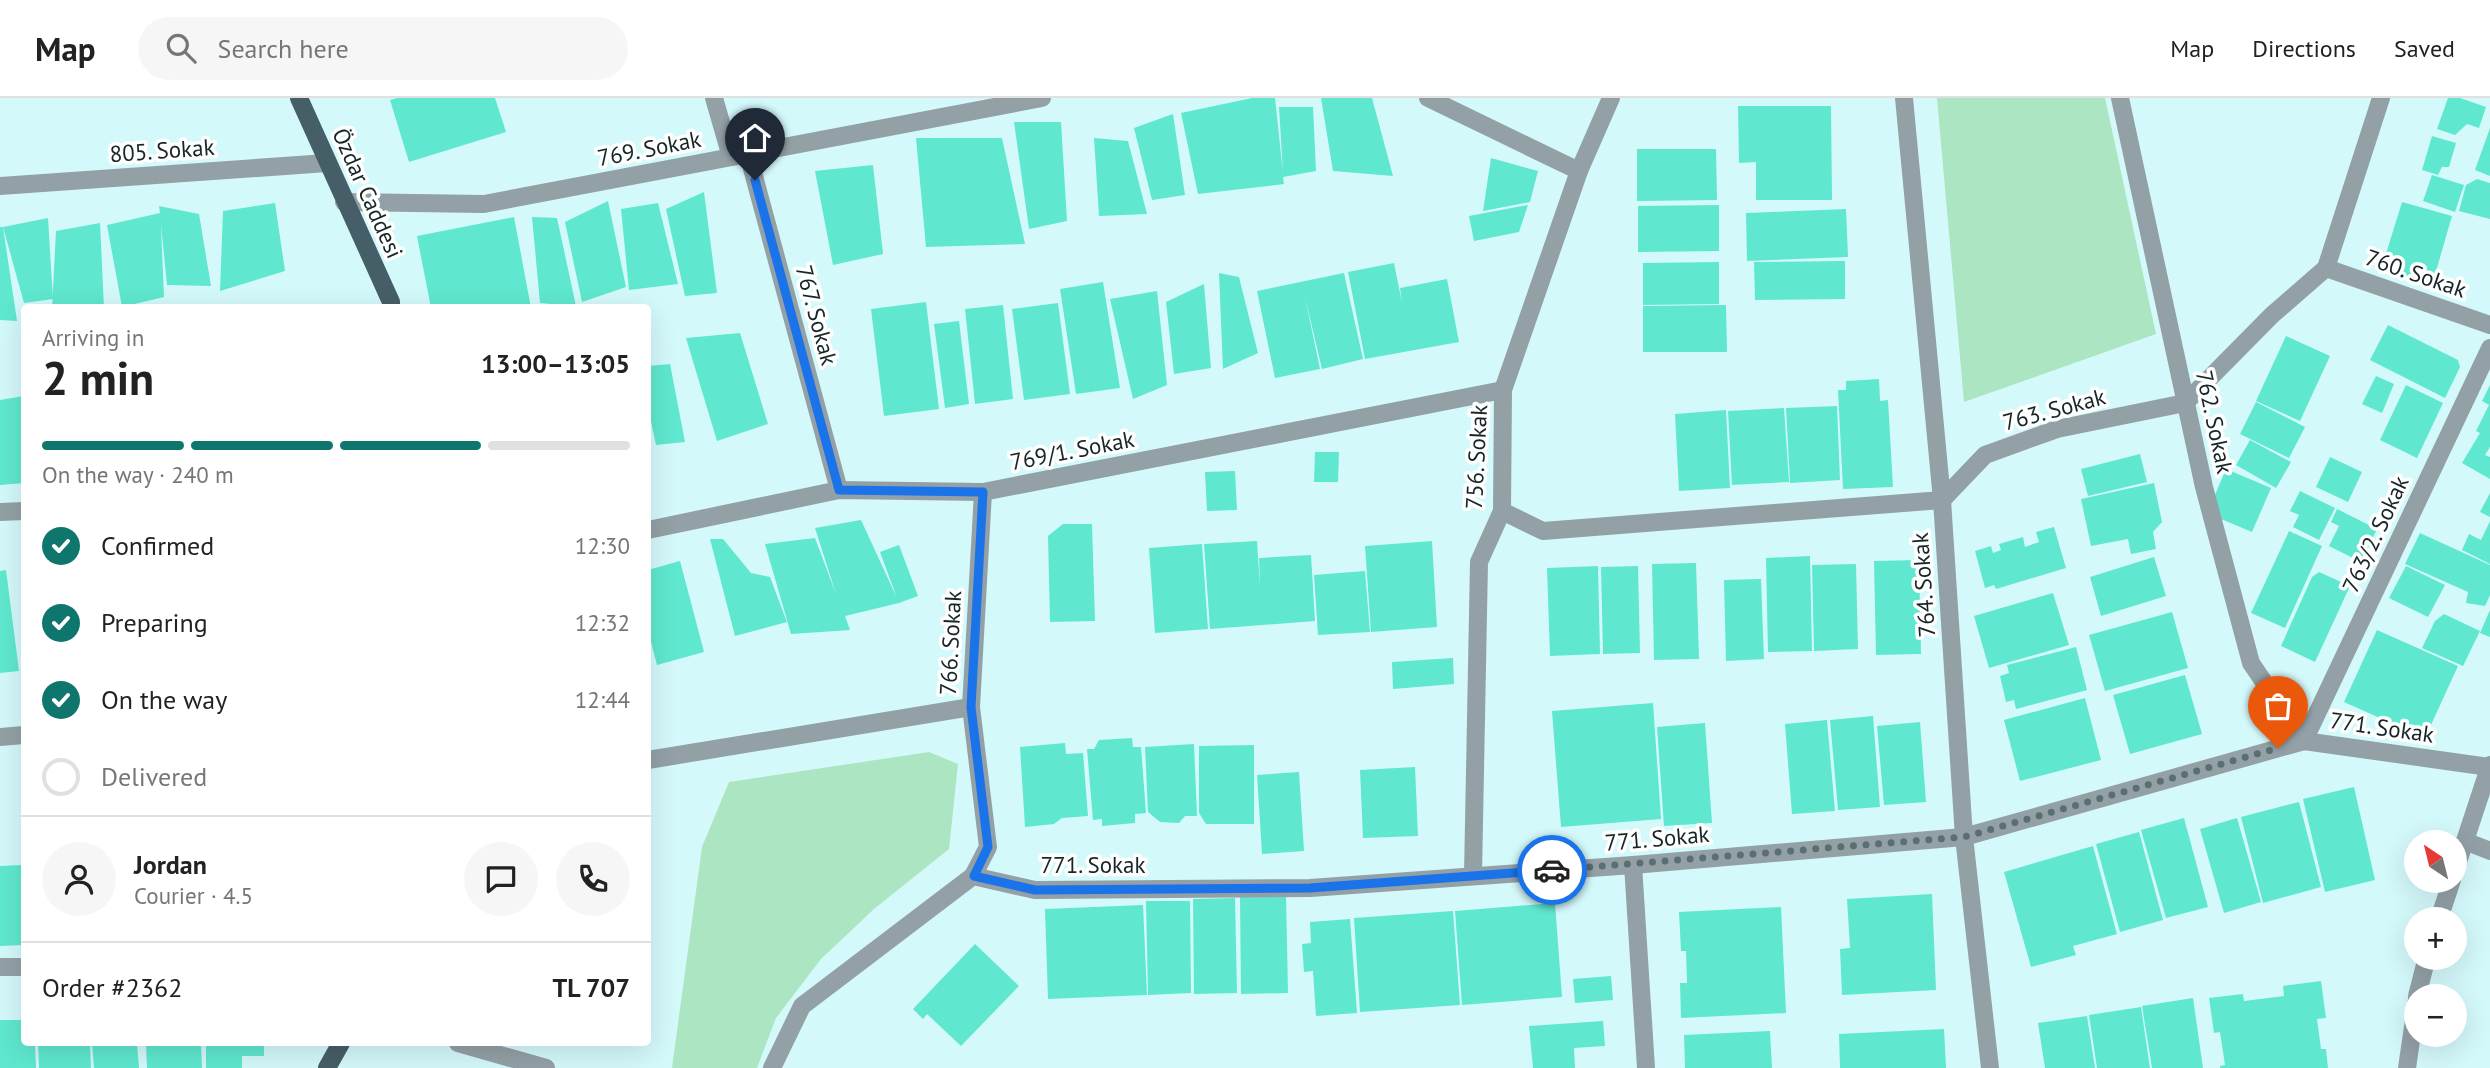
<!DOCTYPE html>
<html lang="en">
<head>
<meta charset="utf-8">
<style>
  :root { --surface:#fff; --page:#f6f6f6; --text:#222; --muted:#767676; --line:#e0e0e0; --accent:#0f766e }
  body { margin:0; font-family:"PT Sans",sans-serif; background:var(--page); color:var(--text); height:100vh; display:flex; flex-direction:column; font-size:26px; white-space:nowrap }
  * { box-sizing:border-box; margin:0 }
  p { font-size:23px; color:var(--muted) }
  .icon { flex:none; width:38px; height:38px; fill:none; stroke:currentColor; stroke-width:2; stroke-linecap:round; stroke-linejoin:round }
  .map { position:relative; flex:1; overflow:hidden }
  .panel { position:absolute; left:21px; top:206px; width:630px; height:742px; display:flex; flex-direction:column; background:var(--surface); border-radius:7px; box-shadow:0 7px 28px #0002 }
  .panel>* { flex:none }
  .needle { width:46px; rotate:325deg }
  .fabs { position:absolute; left:2404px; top:732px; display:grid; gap:14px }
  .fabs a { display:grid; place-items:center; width:63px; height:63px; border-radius:50%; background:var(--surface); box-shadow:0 7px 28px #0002; font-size:35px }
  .pin { position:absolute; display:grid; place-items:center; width:60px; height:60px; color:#fff; margin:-72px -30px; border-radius:50% 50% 50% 0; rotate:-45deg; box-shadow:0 0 7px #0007 }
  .pin .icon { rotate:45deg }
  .courier { position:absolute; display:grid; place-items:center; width:70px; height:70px; margin:-35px; border:5px solid #1a73e8; border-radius:50%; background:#fff; color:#222; box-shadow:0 2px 9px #0007 }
  .overview em { font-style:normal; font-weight:800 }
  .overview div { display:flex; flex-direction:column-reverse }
  .overview { display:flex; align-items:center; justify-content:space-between; height:119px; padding:0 21px }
  h1 { font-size:46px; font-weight:800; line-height:52px }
  .bar { display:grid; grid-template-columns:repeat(4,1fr); gap:10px 7px; align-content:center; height:84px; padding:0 21px }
  .bar i { height:9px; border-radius:5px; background:var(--line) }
  .bar .active { background:var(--accent) }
  .bar p { grid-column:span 4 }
  .line { display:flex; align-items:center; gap:18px; padding:0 21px; border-top:2px solid var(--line) }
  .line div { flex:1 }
  .round { display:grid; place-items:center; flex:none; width:74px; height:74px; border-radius:37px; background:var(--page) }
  ol { padding:0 21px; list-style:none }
  li { display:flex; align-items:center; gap:21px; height:77px }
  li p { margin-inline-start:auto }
  li .icon { padding:7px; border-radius:50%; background:var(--accent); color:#fff; stroke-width:4 }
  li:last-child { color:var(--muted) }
  li i { width:38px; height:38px; border:4px solid var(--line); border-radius:50% }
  header { display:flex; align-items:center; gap:42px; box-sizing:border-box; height:98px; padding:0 35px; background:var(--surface); border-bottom:2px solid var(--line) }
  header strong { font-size:33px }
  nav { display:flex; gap:38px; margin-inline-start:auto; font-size:24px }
  .search { width:490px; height:63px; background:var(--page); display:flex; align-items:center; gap:18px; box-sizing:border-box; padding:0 24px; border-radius:38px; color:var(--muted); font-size:26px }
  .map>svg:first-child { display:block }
  .green { fill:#ace5c1 }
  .building { fill:#5fe8cf }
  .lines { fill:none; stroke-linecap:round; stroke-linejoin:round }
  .minor { stroke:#93a0a6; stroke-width:18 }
  .major { stroke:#465e68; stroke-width:18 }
  .done { stroke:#596f71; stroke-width:7; stroke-dasharray:0 12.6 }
  .route { stroke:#1a73e8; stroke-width:9 }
  .labels { text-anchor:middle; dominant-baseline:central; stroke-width:7; stroke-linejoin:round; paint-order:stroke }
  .street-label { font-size:23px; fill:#172526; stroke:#fefefe }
</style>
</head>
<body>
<header>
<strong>Map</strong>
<div class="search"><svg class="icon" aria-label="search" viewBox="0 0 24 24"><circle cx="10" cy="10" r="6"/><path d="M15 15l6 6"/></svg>Search here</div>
<nav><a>Map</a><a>Directions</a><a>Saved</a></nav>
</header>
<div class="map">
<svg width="2490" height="970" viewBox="0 0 2490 970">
  <rect width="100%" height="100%" fill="#d4f9fb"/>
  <g class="green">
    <path d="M1937 0H2105L2156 236 1964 304Z"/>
    <path d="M929 654 958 666 949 751 874 811 821 861 776 920 757 970H672L702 749 729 684Z"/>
  </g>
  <g class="building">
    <path d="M397 0H495L506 34 409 64 390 2Z"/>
    <path d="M1252 0H1275L1283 75 1279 9H1313L1316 73 1283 79 1284 86 1198 96 1181 15Z"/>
    <path d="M1321 0H1372L1393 78 1333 73Z"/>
    <path d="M2448 0H2460L2486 9 2479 30 2467 26 2455 37 2437 31Z"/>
    <path d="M1738 8H1831L1832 102H1756V64L1739 65Z"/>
    <path d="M1173 16 1185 97 1152 102 1134 30Z"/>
    <path d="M1014 24H1061L1067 123 1029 131Z"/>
    <path d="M2490 30V78L2475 72Z"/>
    <path d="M2432 38 2456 45 2449 69H2442L2438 77 2422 72Z"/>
    <path d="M916 40H1002L1025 146 926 149Z"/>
    <path d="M1094 40 1128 43 1147 116 1099 118Z"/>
    <path d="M1637 51H1716L1717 102 1637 103Z"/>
    <path d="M1491 60 1538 73 1530 104 1483 113Z"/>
    <path d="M873 67 883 156 833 167 815 73Z"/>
    <path d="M2432 77 2464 87 2455 114 2423 103Z"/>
    <path d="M2477 81 2490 85V121L2459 113 2466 87Z"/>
    <path d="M704 94 717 195 685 198 666 111Z"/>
    <path d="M608 103 626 189 582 204 565 124Z"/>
    <path d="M2402 104 2452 118 2432 187 2381 172Z"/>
    <path d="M275 105 285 173 220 193 223 113Z"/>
    <path d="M658 105 678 186 629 192 621 111Z"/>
    <path d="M1528 107 1519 134 1474 143 1469 118Z"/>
    <path d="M1719 107V153L1638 154V108Z"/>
    <path d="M159 108 199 116 211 188 167 187 161 127 164 199 122 209 107 127 160 115Z"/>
    <path d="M1846 111 1848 159 1747 163 1746 115Z"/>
    <path d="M514 119 531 210H431L417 138Z"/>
    <path d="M532 119 557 120 576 208 540 205Z"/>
    <path d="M48 120 53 201 24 205 3 129Z"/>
    <path d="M100 125 104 210H52L56 133Z"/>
    <path d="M0 129H3L17 223 0 222Z"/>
    <path d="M1845 163V201L1755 202 1754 164Z"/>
    <path d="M1719 164V206L1643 207V165Z"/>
    <path d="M1394 165 1402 205 1400 190 1447 181 1459 244 1365 261 1348 174Z"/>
    <path d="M1219 175 1239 179 1258 255 1223 271Z"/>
    <path d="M1344 175 1363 261 1322 271 1305 199 1320 271 1275 280 1257 193Z"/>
    <path d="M1103 184 1120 290 1076 296 1060 191Z"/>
    <path d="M1204 186 1211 270 1174 276 1166 204Z"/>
    <path d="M1157 193 1167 287 1133 301 1110 201Z"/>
    <path d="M926 204 939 311 884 318 871 211Z"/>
    <path d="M1058 205 1070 296 1024 302 1012 211Z"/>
    <path d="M1003 207 1013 301 975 306 965 211Z"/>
    <path d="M1726 207 1727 254H1643V208Z"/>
    <path d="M959 223 969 306 945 310 934 226Z"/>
    <path d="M2388 227 2458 262 2460 269 2445 300 2370 262Z"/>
    <path d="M740 235 768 326 717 343 686 240Z"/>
    <path d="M2286 238 2330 258 2300 323 2256 303Z"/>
    <path d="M670 266 685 344 656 347 648 309V268Z"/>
    <path d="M2376 278 2394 286 2382 315 2362 306Z"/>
    <path d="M1879 281 1880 303 1888 302 1893 389 1843 391 1838 292H1846V283Z"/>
    <path d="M2406 287 2443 305 2417 360 2380 342Z"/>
    <path d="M2490 287V349L2485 357 2490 359V381L2462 365 2480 335 2476 333 2489 307 2482 303Z"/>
    <path d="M24 298V385L0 387V302Z"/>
    <path d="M2256 304 2305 329 2289 360 2240 336Z"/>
    <path d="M1837 308 1840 382 1790 385 1786 310Z"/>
    <path d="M1784 310 1789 384 1732 387 1728 313Z"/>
    <path d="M1726 312 1730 390 1679 393 1675 316Z"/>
    <path d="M2250 342 2291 364 2276 390 2236 367Z"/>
    <path d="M1315 354H1339L1338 384H1314Z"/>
    <path d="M2140 356 2147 384 2088 398 2081 371Z"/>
    <path d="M2330 359 2362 374 2348 404 2316 389Z"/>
    <path d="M2226 371 2271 390 2252 434 2214 418 2212 404Z"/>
    <path d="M1235 373 1237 412 1207 413 1205 374Z"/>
    <path d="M2154 385 2162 424 2153 434 2156 451 2131 456 2128 441 2091 448 2081 401Z"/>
    <path d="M2300 393 2335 410 2319 442 2293 429 2299 417 2290 413Z"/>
    <path d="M2490 395V419L2480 414Z"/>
    <path d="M2337 411 2377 431 2361 464 2329 448 2339 428 2331 424Z"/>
    <path d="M861 422 897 500 880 454 899 447 918 498 899 505 845 518 850 532 791 536 765 446 815 440 836 496 815 430Z"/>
    <path d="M2490 423V466L2462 452 2469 436 2481 442Z"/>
    <path d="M1063 426H1092L1095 523 1050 524 1048 438Z"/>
    <path d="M2054 429 2066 470 1996 491 1994 487 1985 490 1975 453 1991 448 1993 455 2001 452 1999 446 2023 439 2025 449 2039 444 2036 434Z"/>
    <path d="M2289 433 2322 448 2285 530 2251 515Z"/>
    <path d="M2420 435 2490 467V497L2485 508 2466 505 2468 494 2405 466Z"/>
    <path d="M710 441H723L751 475 770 479 787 524 735 538Z"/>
    <path d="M1257 443 1260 490 1259 460 1311 457 1315 523 1210 531 1204 446Z"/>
    <path d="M1432 443 1437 529 1371 534 1365 448Z"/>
    <path d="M1202 446 1208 531 1155 535 1149 450Z"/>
    <path d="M1810 458 1812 553 1768 554 1766 460Z"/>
    <path d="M2154 459 2166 498 2101 518 2090 479Z"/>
    <path d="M1919 462 1921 556 1876 557 1874 463Z"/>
    <path d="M680 463 704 554 657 567 648 532V472Z"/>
    <path d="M1696 465 1699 561 1654 562 1652 466Z"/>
    <path d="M1856 466 1858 551 1814 553 1812 467Z"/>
    <path d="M1598 468 1600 556 1550 558 1547 470Z"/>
    <path d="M1638 468 1640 555 1603 556 1601 469Z"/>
    <path d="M2406 468 2445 487 2428 519 2389 500Z"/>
    <path d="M6 472 19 573 0 575V473Z"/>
    <path d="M1365 473 1370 534 1318 537 1314 477Z"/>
    <path d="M2319 474 2350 488 2315 564 2281 548 2312 479Z"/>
    <path d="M1761 481 1764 561 1726 563 1724 482Z"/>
    <path d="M2053 495 2069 547 1989 570 1974 518Z"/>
    <path d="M2490 512V539L2480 535Z"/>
    <path d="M2172 514 2188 570 2105 593 2089 537Z"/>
    <path d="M2444 516 2480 533 2463 568 2422 550 2435 523Z"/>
    <path d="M2377 532 2458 568 2425 640 2344 604Z"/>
    <path d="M2076 549 2087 592 2016 611 2014 602 2006 604 2000 578 2009 575 2007 567Z"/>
    <path d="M1453 560 1454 586 1393 591 1392 564Z"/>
    <path d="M2185 577 2202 636 2130 656 2113 597Z"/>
    <path d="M2085 600 2101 662 2020 683 2004 622Z"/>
    <path d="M1653 605 1661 721 1561 729 1552 613Z"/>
    <path d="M1873 618 1880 709 1838 712 1830 622Z"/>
    <path d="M1827 622 1835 713 1792 716 1785 626Z"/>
    <path d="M1920 624 1926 704 1884 707 1877 628Z"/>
    <path d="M1705 625 1712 725 1664 728 1657 629Z"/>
    <path d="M1132 640 1133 649H1141L1146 715 1135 716V725L1102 728V721L1093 722 1087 651H1094L1099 642Z"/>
    <path d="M1065 645 1066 656 1083 655 1088 718 1062 720 1054 726 1025 729 1020 649Z"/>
    <path d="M1194 646 1197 718H1185L1179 725 1160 724 1148 714 1145 649Z"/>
    <path d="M1254 647V726H1206L1199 715V648Z"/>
    <path d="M1415 669 1418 738 1363 740 1360 672Z"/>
    <path d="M1299 674 1304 753 1262 756 1257 677Z"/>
    <path d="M2354 689 2375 782 2325 794 2303 701Z"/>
    <path d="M2299 704 2321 789 2263 805 2241 719Z"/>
    <path d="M2184 720 2208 809 2166 820 2141 732Z"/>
    <path d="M2237 720 2261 804 2224 815 2200 731Z"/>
    <path d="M2139 734 2163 822 2120 834 2096 746Z"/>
    <path d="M2093 748 2117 836 2073 848 2076 857 2031 869 2004 774Z"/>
    <path d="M21 767 24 847 0 848V768Z"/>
    <path d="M1932 796 1936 892 1842 897 1840 851 1850 850 1847 801Z"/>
    <path d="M1286 797 1288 895 1241 896 1240 798Z"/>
    <path d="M1235 800 1237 895 1194 896 1193 801Z"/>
    <path d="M1146 803H1190L1191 895 1148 897Z"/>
    <path d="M1555 805 1562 899 1462 907 1455 813Z"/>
    <path d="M1143 807 1147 897 1048 901 1045 811Z"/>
    <path d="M1781 809 1786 915 1681 920 1680 885H1687L1686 853H1681L1679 814Z"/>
    <path d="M1453 813 1460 907 1360 914 1354 820Z"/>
    <path d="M1350 821 1357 915 1316 918 1313 873 1304 874 1302 846 1311 845 1310 824Z"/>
    <path d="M975 846 1019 888 961 948 927 916 923 921 913 911Z"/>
    <path d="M1611 878 1613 902 1575 905 1573 881Z"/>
    <path d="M2321 883 2326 920 2317 921 2321 951H2326L2328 970H2220V968L2225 967 2220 934 2214 935 2209 900 2243 896 2244 903 2284 898 2283 888Z"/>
    <path d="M2193 900 2203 970H2152L2142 908Z"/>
    <path d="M2141 909 2150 970H2097L2089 917Z"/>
    <path d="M2087 918 2095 970H2045L2038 925Z"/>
    <path d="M0 922H24V945H35L36 970H0Z"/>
    <path d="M1603 923 1605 948 1574 950 1575 970H1533L1529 928Z"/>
    <path d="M1944 931 1946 970H1840L1839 936Z"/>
    <path d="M1770 933 1772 970H1685L1684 937Z"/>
    <path d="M38 945H90L91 970H39Z"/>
    <path d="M92 945H137L139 970H94Z"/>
    <path d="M146 945H201L202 970H147Z"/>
    <path d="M206 945H264V958H242V970H206Z"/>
  </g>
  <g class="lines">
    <g class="minor">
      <path d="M714 0 731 59"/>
      <path d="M1428 0 1579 73"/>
      <path d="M1904 0 1942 402 1964 739 1990 970"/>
      <path d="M2120 0 2204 389 2251 565 2304 643"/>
      <path d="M748 56 839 392"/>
      <path d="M0 88 327 65"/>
      <path d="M344 104 484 106 1042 0"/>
      <path d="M2326 170 2490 227"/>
      <path d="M1502 413 1543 433 1942 402 1985 357 2057 331 2185 305 2272 217 2326 170 2381 0"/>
      <path d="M0 414 24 413"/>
      <path d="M648 432 839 392 983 394 1503 292"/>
      <path d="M0 639 24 637"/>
      <path d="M2304 643 2490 250"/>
      <path d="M648 662 971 609"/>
      <path d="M2465 743 2490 753"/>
      <path d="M1633 767 1646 970"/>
      <path d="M2455 773 2490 667"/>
      <path d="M1473 777 1479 464 1502 413 1503 292 1579 73 1611 0"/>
      <path d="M973 778 988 749 971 609 983 394"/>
      <path d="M2439 821 2452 782"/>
      <path d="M0 869H24"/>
      <path d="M2417 898 2427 859"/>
      <path d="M458 945 546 970"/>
      <path d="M772 970 802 908 973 778 1035 792 1310 790 1633 767 1964 739 2304 643 2489 669"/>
      <path d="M2407 970 2417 901"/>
    </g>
    <g class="major">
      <path d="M299 0 391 204V210"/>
      <path d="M327 970 341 945"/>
    </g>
  </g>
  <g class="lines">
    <path class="done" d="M1552 772 1964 739 2278 650"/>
    <path class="route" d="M755 82 839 392 983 394 971 609 988 749 974 778 1035 792 1310 790 1552 772"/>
  </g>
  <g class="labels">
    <g class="street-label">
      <text transform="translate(649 50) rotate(-11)">769. Sokak</text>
      <text transform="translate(162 52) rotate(-4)">805. Sokak</text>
      <text transform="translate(368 95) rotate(66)">Özdar Caddesi</text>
      <text transform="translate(2416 175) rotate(19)">760. Sokak</text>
      <text transform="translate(817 217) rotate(75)">767. Sokak</text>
      <text transform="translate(2054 311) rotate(-15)">763. Sokak</text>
      <text transform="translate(2215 324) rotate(78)">762. Sokak</text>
      <text transform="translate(1072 352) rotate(-11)">769/1. Sokak</text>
      <text transform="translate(1476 359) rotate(-87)">756. Sokak</text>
      <text transform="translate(2375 436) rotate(-65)">763/2. Sokak</text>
      <text transform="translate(1923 487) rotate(-94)">764. Sokak</text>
      <text transform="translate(950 545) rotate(-87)">766. Sokak</text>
      <text transform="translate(2382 629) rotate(8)">771. Sokak</text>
      <text transform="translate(1657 740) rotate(-5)">771. Sokak</text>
      <text x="1093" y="766">771. Sokak</text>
    </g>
  </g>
</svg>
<div class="fabs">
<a><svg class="needle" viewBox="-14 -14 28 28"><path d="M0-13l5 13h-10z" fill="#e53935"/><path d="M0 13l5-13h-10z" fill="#767676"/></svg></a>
<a>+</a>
<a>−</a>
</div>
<div class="pin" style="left:2278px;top:650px;background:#ea580c"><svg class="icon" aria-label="bag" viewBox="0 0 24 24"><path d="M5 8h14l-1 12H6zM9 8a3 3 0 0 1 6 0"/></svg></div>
<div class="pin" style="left:755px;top:82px;background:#1f2937"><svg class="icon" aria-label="home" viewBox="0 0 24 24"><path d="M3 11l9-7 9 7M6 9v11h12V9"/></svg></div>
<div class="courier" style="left:1552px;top:772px"><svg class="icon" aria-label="car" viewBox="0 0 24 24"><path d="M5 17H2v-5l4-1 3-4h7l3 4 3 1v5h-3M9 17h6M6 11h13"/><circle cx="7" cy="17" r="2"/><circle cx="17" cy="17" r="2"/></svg></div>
<section class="panel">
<div class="overview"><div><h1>2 min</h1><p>Arriving in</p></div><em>13:00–13:05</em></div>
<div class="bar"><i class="active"></i><i class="active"></i><i class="active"></i><i></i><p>On the way · 240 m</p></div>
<ol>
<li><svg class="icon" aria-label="check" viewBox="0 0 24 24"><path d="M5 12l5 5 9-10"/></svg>Confirmed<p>12:30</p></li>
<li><svg class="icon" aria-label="check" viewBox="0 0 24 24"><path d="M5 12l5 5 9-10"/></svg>Preparing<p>12:32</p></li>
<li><svg class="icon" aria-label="check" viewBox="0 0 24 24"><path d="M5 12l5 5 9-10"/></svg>On the way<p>12:44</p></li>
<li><i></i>Delivered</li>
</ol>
<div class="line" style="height:126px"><a class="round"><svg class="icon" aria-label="person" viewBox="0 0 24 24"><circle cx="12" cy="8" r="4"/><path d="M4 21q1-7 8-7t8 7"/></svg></a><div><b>Jordan</b><p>Courier · 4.5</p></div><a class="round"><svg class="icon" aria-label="chat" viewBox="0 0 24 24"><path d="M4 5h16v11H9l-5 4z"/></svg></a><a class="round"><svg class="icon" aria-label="phone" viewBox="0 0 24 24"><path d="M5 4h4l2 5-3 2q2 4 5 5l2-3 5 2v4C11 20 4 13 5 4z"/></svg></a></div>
<div class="line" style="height:91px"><div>Order #2362</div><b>TL 707</b></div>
</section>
</div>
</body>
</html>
